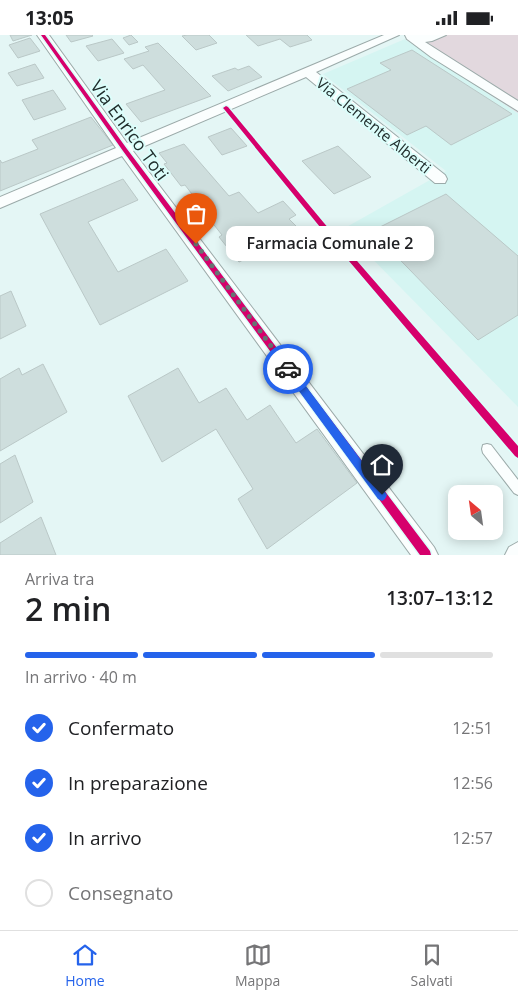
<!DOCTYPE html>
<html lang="it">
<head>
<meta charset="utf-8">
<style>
  :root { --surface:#fff; --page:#f2f2f2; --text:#202124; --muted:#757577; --line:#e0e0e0; --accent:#2563eb }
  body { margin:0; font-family:"Open Sans",sans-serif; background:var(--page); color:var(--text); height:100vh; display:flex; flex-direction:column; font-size:19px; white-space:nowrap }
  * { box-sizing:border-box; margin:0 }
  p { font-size:16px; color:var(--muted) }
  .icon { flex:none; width:28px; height:28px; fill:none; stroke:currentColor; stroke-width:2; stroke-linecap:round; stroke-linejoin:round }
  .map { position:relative; height:520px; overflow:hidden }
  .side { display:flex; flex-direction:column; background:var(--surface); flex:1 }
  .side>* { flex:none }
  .needle { width:32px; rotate:331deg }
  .fabs { position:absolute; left:448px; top:450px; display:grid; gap:10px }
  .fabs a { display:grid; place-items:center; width:55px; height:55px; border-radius:10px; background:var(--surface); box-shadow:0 2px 12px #0003; font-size:25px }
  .pin { position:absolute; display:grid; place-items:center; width:42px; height:42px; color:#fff; margin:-51px -21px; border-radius:50% 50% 50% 0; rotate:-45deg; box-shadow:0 0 5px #0007 }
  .pin .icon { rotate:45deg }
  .courier { position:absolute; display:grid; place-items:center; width:50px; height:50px; margin:-25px; border:4px solid #2563eb; border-radius:50%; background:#fff; color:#222; box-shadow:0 1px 6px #0007 }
  .bubble { position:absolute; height:35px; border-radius:10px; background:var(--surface); box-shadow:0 2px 12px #0003; font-size:16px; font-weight:600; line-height:35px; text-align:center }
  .summary em { font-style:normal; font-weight:600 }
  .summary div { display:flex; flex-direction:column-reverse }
  .summary { display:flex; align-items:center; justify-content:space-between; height:85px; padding:0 25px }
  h1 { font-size:32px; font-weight:600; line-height:38px }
  .bar { display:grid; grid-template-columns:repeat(4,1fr); gap:8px 5px; align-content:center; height:60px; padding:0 25px }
  .bar i { height:6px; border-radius:4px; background:var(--line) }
  .bar .selected { background:var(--accent) }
  .bar p { grid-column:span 4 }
  ol { padding:0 25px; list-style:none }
  li { display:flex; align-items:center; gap:15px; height:55px }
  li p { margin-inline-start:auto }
  li .icon { padding:5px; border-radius:50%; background:var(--accent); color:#fff; stroke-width:4 }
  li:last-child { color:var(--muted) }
  li i { width:28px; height:28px; border:2px solid var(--line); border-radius:50% }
  .status { display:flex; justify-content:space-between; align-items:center; height:35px; padding:0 25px; background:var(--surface); direction:ltr }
  .status svg { height:14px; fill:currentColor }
  .menu { display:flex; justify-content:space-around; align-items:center; height:70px; border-top:1px solid var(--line); background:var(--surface); font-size:14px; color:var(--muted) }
  .menu a { display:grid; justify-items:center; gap:2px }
  .menu .selected { color:var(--accent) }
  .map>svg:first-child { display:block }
  .built { fill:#d5f5f2 }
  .green { fill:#e2d8de }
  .building { fill:#cededd; stroke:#bac8c7 }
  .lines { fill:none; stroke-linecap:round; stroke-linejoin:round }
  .lane-casing { stroke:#9baaa9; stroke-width:2 }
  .street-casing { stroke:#9baaa9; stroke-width:2 }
  .lane { fill:#fbfefe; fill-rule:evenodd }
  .street { fill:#fbfefe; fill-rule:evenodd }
  .cycleway-casing { stroke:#dcfefb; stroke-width:3 }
  .cycleway { fill:#d6006c; fill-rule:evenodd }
  .route { fill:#2563eb }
  .done { stroke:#657473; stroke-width:5; stroke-dasharray:0 9 }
  .labels { text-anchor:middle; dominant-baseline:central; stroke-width:4; stroke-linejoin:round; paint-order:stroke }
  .far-street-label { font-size:15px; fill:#212e2d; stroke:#dcfefb }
  .street-label { font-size:18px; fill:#212e2d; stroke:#dcfefb }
</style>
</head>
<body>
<div class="status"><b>13:05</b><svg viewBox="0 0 49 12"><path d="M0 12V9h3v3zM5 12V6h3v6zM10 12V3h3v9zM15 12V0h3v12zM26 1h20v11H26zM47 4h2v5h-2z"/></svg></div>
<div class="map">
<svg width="518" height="520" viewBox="0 0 518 520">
  <rect width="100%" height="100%" fill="#e4f6f5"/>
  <path class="built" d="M405 4 518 78V372L343 194 446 136 323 39Z"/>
  <path class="green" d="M415 0H518V78L405 4Z"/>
  <g class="building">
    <path d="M10 0H32L13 6Z"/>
    <path d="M66 0H92L93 1 71 7Z"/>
    <path d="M131 0 138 7 129 10 123 3Z"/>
    <path d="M187 0H209L217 8 196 15 182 1Z"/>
    <path d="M246 0H307L312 5 290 12 280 4 258 11Z"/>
    <path d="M30 3 40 16 18 23 9 10Z"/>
    <path d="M112 4 124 18 98 26 86 11Z"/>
    <path d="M158 8 211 61 141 87 126 69 165 55 143 30 133 34 124 24 149 16 145 12Z"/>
    <path d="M412 15 512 79 451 110 426 91 407 100 347 54 391 35 380 28Z"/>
    <path d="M35 29 44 43 17 51 8 38Z"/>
    <path d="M249 31 262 42 228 56 212 41 235 33 238 35Z"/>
    <path d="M53 55 66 74 34 85 22 65Z"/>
    <path d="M91 82 113 110 0 156V125L2 128 38 114 32 105Z"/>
    <path d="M231 93 247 111 222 120 208 102Z"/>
    <path d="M184 109 229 161 239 157 258 178 283 166 296 180 289 184 299 194 287 200 296 210 273 216 269 212 239 227 219 202 222 200 207 181 210 180 204 172 200 174 192 164 195 163 185 150 181 151 164 129 167 128 159 118Z"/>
    <path d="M338 111 371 142 334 159 302 126Z"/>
    <path d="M123 144 138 165 88 187 118 237 166 214 188 246 100 290 40 179Z"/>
    <path d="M446 159 518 221V280L478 305 372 196Z"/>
    <path d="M11 256 26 291 0 304V261Z"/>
    <path d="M43 329 67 377 0 416V344L19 333 22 340Z"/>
    <path d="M178 333 199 368 226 353 247 385 270 370 296 408 317 394 357 448 267 514 238 464 253 454 216 394 162 427 128 361Z"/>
    <path d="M15 420 33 467 0 488V429Z"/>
    <path d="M41 482 56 520H0V508Z"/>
  </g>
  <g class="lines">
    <g class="lane-casing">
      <path id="lane" d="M487 409 491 410 518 445V460L514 458 483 418 482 414 483 410Z"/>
    </g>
    <g class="street-casing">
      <g id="street">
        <path d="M37 0H49L127 108 384 0H399L316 37 445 140 447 144 445 148H435L306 42 133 116 434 512 438 520H411L122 121 0 173V162L116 113Z"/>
        <path d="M405 0H446L432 6 425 7 518 66V76L431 22 407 4Z"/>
        <path d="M518 507V520H505L509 512Z"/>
      </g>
    </g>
    <use href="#lane" class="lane"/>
    <use href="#street" class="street"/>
    <g class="cycleway-casing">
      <g id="cycleway">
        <path d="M41 0H45L127 114 430 516 431 520H420L123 116Z"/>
        <path d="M226 71 228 72 324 188 518 411V423L515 421 320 192 224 74 223 73Z"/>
      </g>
    </g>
    <use href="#cycleway" class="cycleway"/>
  </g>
  <path class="route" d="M288 330 291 331 385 457 387 460 385 464 382 466 378 464 285 337 284 334Z"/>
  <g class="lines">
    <path class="done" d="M196 209 288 334"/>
  </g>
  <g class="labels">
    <g class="far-street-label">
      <text transform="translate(374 90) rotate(39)">Via Clemente Alberti</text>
    </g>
    <g class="street-label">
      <text transform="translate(130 95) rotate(54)">Via Enrico Toti</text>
    </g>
  </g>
</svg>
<div class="fabs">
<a><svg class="needle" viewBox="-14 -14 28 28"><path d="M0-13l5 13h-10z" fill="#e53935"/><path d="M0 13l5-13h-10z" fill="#757577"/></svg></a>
</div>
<div class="pin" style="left:196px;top:209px;background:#ea580c"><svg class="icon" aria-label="bag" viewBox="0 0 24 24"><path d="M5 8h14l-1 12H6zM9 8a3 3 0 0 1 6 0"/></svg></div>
<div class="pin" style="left:382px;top:460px;background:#1f2937"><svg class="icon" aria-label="home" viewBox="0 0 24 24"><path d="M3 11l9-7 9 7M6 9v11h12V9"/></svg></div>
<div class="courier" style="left:288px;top:334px"><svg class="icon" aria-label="car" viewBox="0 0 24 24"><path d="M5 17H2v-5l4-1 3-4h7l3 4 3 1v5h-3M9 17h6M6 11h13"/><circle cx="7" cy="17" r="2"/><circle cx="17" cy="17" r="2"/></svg></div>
<div class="bubble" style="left:226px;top:191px;width:208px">Farmacia Comunale 2</div>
</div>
<section class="side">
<div class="summary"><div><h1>2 min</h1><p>Arriva tra</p></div><em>13:07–13:12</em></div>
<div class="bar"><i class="selected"></i><i class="selected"></i><i class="selected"></i><i></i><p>In arrivo · 40 m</p></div>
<ol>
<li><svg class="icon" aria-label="check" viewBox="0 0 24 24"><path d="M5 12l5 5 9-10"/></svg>Confermato<p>12:51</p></li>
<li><svg class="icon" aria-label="check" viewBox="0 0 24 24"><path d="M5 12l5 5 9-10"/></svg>In preparazione<p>12:56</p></li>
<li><svg class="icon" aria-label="check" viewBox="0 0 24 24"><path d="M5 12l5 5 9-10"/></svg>In arrivo<p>12:57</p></li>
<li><i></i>Consegnato</li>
</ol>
</section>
<nav class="menu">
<a class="selected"><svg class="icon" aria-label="home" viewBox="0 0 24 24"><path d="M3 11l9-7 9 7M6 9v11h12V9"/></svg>Home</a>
<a><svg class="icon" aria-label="map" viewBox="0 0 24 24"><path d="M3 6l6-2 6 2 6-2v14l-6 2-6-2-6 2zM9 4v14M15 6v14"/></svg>Mappa</a>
<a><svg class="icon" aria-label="saved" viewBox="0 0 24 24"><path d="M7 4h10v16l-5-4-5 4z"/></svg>Salvati</a>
</nav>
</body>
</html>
